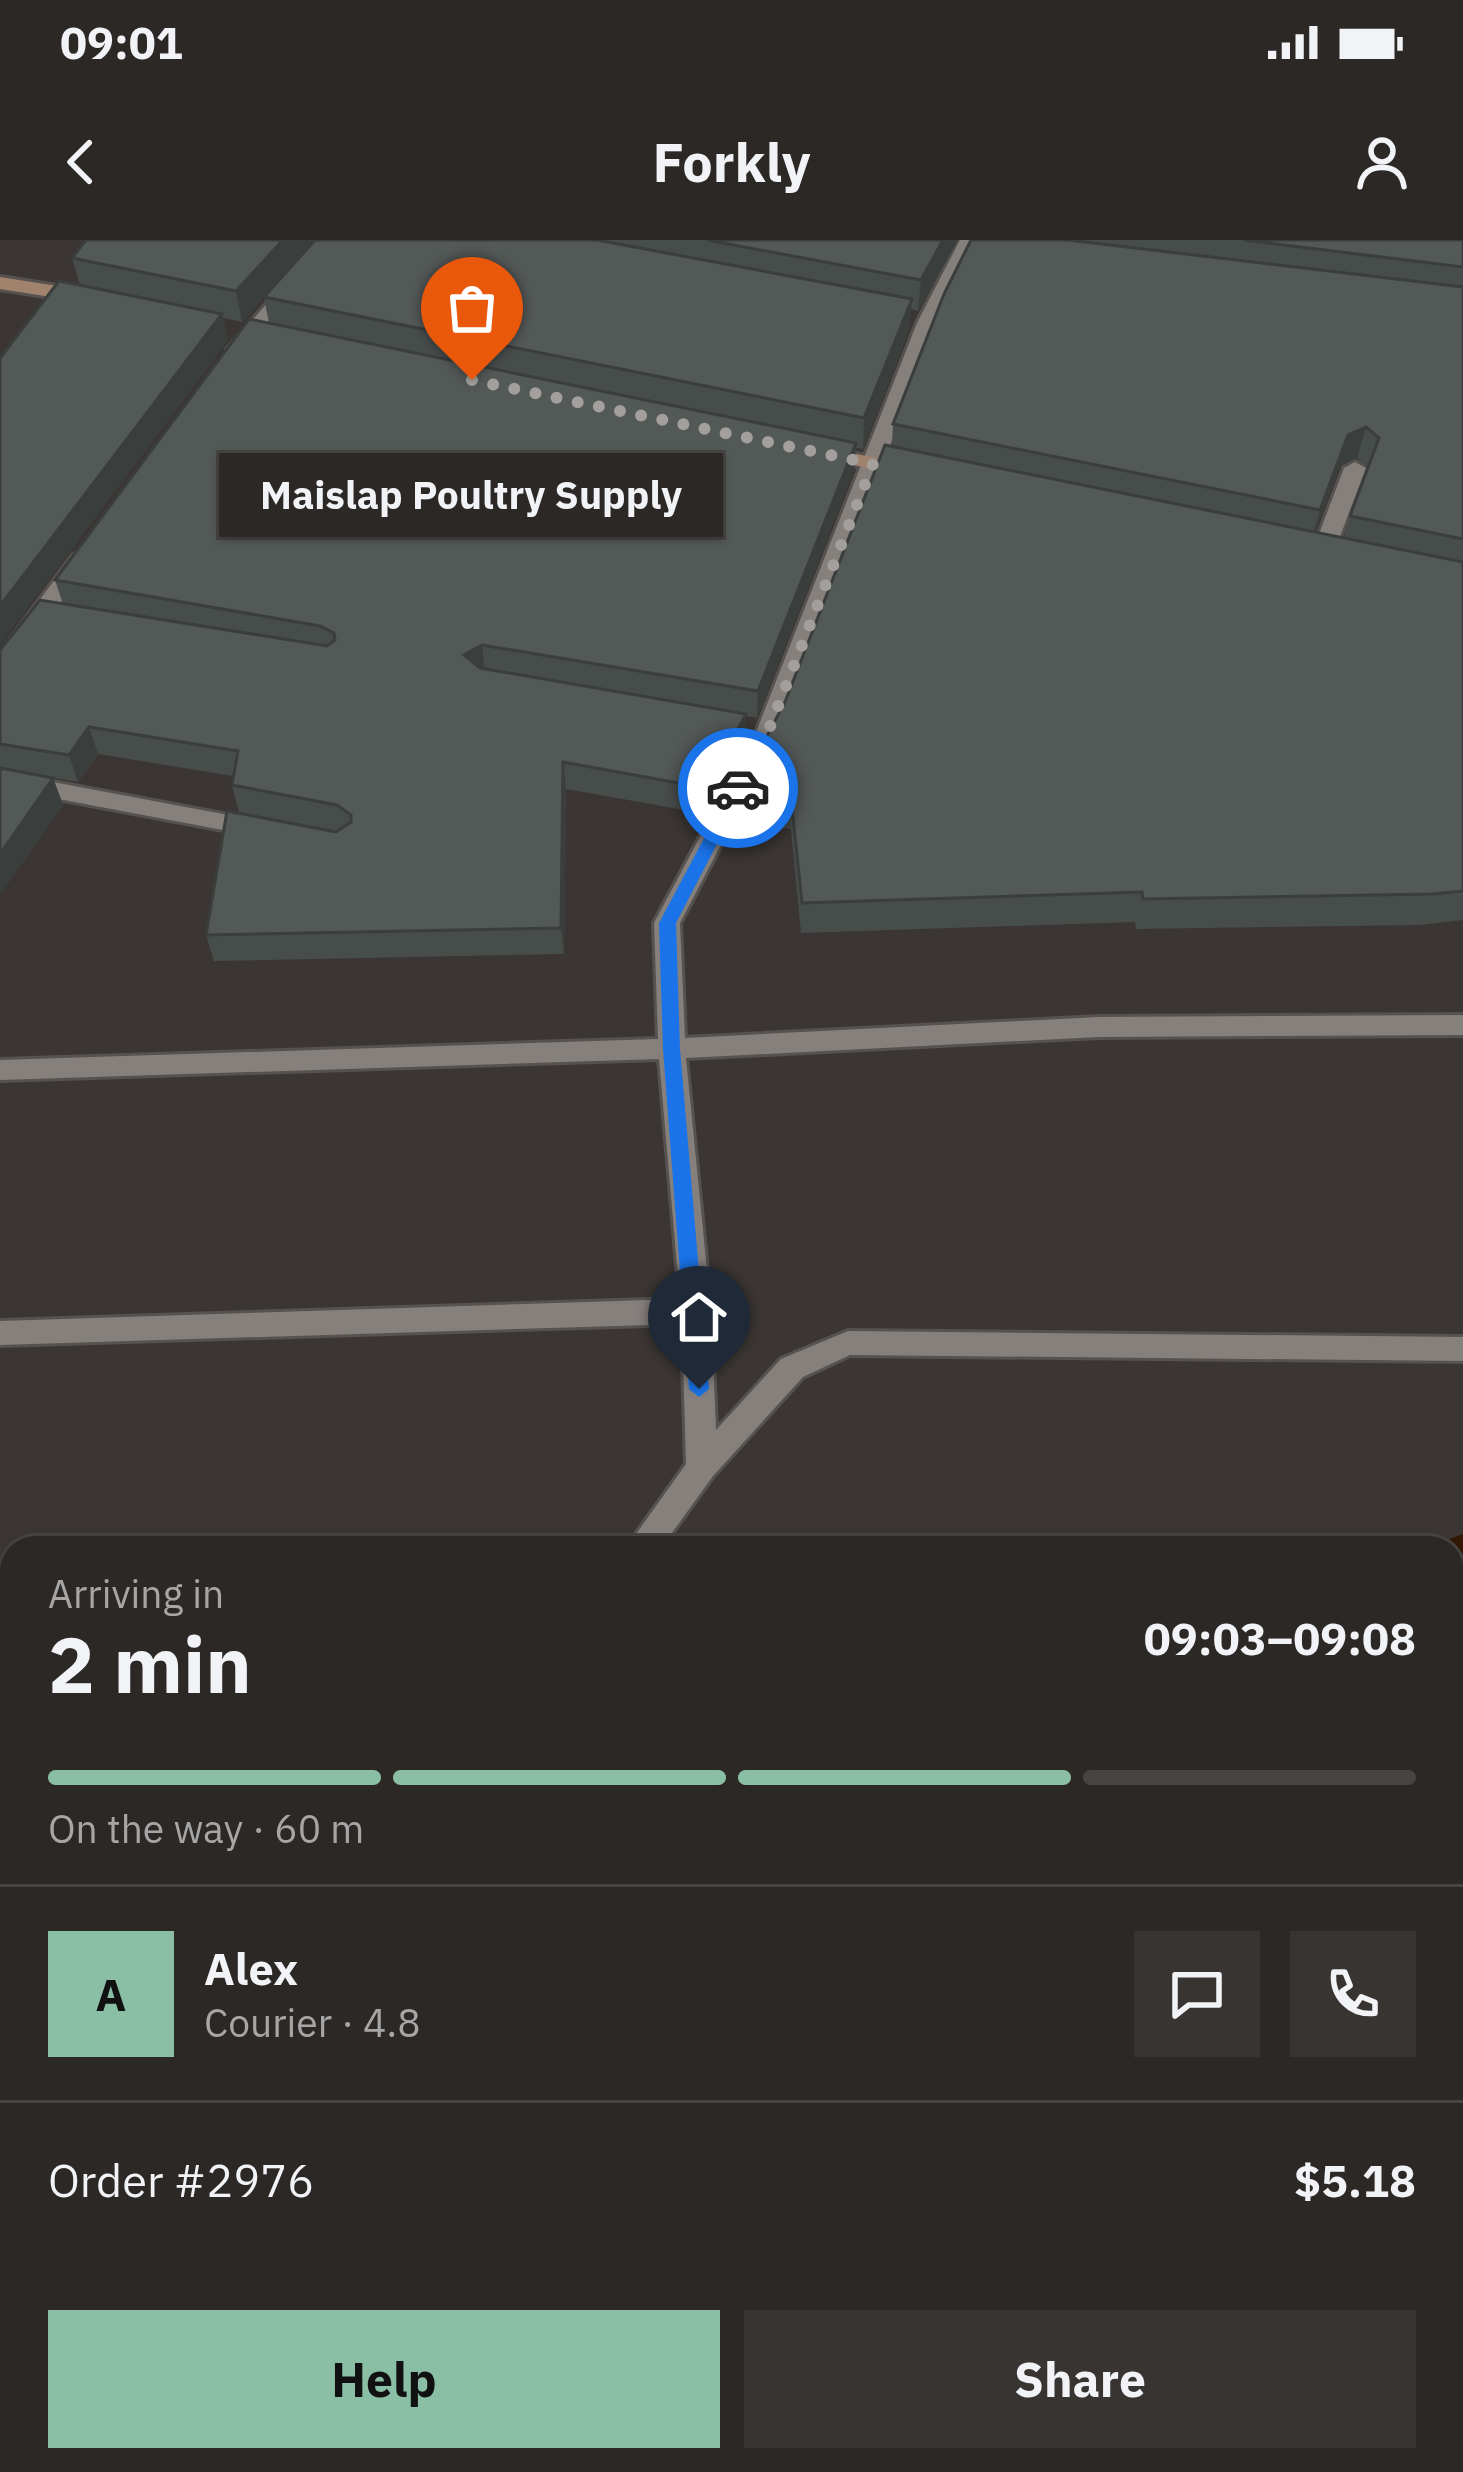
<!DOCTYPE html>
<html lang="en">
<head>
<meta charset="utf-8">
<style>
  :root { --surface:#2c2826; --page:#383432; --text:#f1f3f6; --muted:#a6a6a7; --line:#484443; --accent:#8abfa5 }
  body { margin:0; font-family:"IBM Plex Sans",sans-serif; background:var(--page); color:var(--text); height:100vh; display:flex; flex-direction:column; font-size:45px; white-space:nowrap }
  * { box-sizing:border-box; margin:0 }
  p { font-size:39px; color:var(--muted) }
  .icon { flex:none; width:66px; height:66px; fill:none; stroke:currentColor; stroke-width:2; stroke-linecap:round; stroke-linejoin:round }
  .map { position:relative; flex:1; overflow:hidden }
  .sheet { position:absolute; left:0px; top:1296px; width:1464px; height:936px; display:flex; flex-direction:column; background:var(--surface); border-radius:36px 36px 0 0; box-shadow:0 3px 9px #0004,0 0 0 3px var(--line) }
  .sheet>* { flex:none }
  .pin { position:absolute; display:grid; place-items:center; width:102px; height:102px; color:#fff; margin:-123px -51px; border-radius:50% 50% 50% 0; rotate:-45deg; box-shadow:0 0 12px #0007 }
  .pin .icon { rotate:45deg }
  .courier { position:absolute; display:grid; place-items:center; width:120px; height:120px; margin:-60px; border:9px solid #1a73e8; border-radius:50%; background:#fff; color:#222; box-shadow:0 3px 15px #0007 }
  .bubble { position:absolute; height:84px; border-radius:0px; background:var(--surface); box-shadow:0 3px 9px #0004,0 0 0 3px var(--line); font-size:39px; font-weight:800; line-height:84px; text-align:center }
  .summary em { font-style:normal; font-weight:800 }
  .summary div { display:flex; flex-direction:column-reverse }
  .summary { display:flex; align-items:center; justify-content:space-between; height:204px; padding:0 48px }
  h1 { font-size:78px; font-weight:800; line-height:90px }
  .bar { display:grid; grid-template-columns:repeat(4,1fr); gap:18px 12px; align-content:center; height:144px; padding:0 48px }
  .bar i { height:15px; border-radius:9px; background:var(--line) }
  .bar .selected { background:var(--accent) }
  .bar p { grid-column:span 4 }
  .line { display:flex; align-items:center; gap:30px; padding:0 48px; border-top:3px solid var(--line) }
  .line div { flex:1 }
  .round { display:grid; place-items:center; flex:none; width:126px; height:126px; border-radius:0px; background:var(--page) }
  .primary-button { display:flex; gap:24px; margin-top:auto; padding:24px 48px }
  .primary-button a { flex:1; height:138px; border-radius:0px; background:var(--accent); color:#111; font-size:48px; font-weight:800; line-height:138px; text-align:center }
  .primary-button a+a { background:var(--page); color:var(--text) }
  .status { display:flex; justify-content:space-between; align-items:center; height:84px; padding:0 60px; background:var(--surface); direction:ltr }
  .status svg { height:33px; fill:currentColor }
  header { display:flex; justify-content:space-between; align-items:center; height:156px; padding:0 48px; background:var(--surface); font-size:54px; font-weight:800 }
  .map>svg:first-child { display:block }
  .green { fill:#814208 }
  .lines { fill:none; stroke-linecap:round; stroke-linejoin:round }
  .river { fill:#321805; fill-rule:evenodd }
  .service-casing { stroke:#56524f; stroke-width:6 }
  .minor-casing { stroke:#56524f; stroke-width:6 }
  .secondary-casing { stroke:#56524f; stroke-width:6 }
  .service { fill:#86807d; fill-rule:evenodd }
  .minor { fill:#86807d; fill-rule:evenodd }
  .secondary { fill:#a0826d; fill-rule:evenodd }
  .wall { fill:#474d4b; fill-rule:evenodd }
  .shaded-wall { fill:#3a3e3d }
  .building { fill:#535957; stroke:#3a3e3d; stroke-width:3 }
  .route { fill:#1a73e8 }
  .done { stroke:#a39f9d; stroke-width:12; stroke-dasharray:0 21.6 }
</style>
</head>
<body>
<div class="status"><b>09:01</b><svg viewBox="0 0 49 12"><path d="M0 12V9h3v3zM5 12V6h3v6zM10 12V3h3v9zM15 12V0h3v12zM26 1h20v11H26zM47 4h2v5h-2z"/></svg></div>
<header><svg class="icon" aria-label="back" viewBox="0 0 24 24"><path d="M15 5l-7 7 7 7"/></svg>Forkly<svg class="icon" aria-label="person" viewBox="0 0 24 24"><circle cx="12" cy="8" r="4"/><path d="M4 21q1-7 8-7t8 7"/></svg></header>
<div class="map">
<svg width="1463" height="2232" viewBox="0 0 1463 2232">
  <rect width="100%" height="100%" fill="#3b3633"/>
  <path class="green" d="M1463 1500V1914L1452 1910V1530Z"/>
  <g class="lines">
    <g class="river">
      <path d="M1463 1294V1472L1452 1476V1308H1426Z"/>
      <path d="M64 2220H317L313 2232H59Z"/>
    </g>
    <g class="service-casing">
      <path id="service" d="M1355 222 1366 228 1333 315 1322 322 1314 320 1311 315 1344 228Z"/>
    </g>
    <g class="minor-casing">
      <g id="minor">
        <path d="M323 0H342L241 117H227V109Z"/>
        <path d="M960 0H978L937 83 780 492 680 683 685 798 1099 777 1463 775V795L1099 797 686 818 711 1071 716 1190 781 1119 848 1091 1463 1097V1121L850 1115 803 1137 713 1236 661 1308H626L686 1224 682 1084 0 1105V1081L680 1059 659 819 0 840V820L658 799 654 683 756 492 917 83Z"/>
        <path d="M81 313 92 320 8 434 0 436V413L73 315Z"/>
        <path d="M0 532 265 582 277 590 265 598 0 548Z"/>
        <rect x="0" y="1391" width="12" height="30"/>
        <path d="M12 1843V1881L0 1882V1844Z"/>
        <path d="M703 2220H747L742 2232H698Z"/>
        <path d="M1215 2220H1274L1279 2232H1220Z"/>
      </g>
    </g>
    <g class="secondary-casing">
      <g id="secondary">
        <path d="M0 37 89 51 99 57 89 63 0 49Z"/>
        <path d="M817 206 916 226 927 232 916 238 810 216 807 212Z"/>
      </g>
    </g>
    <use href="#service" class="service"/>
    <use href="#minor" class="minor"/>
    <use href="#secondary" class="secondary"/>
  </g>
  <g class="wall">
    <path d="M86 0H958L918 71 911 69 909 90 863 209 856 208 854 230 757 478 746 476V500L707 574 566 549 564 714 214 721 206 695 338 591 239 572 232 545 233 536 98 514 78 542 50 537 53 538 63 565 0 654V410L63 364 55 340 269 83 264 58 242 82 223 78 228 101 80 45 72 18Z"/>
    <path d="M971 0H1463V680L1421 685 1136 689 1135 682 801 693 791 589 739 580V549L785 462 892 206 893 184ZM1357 218 1368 228 1343 298 1315 292 1340 226Z"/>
    <path d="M1315 2220H1452L1463 2232H1343Z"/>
  </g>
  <g class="shaded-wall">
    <path d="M283 0H317L242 82 236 51Z"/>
    <path d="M943 0H958L918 71 921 40Z"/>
    <path d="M912 59 909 90 863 209 864 178Z"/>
    <path d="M222 74 228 101 0 405V366Z"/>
    <path d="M1366 187 1357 218 1340 226 1311 301 1320 270 1348 195Z"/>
    <path d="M856 203 854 230 757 478 758 451Z"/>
    <path d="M482 405 485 432 464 415Z"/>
    <path d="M746 474V500L707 574 706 548Z"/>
    <path d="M89 487 98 514 78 542 69 515Z"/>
    <path d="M563 522 566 549 564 714 561 688Z"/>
    <path d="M53 538 63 565 0 655V614Z"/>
  </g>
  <g class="building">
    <path d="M86 0H283L236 51 72 18Z"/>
    <path d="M315 0H597L912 59 864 178 264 57Z"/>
    <path d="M707 0H943L921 40Z"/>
    <path d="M971 0H1068L1463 47V299L1350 276 1379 198 1366 187 1348 195 1320 270 893 184 944 54Z"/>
    <path d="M1244 0H1463V27Z"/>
    <path d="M59 41 222 74 0 366V118Z"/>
    <path d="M249 79 856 203 758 451 482 405 464 415 480 428 746 474 706 548 563 522 561 688 206 695 227 571 336 592 351 582V575L337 565 232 545 238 511 89 487 69 515 0 504V410L40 360 327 406 335 400 334 393 320 386 55 340Z"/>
    <path d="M885 205 1463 322V651L1433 654 1143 659 1142 652 802 663 791 558 739 549 785 462Z"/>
    <path d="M0 528 53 538 0 614Z"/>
    <path d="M1452 2007 1463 2011V2232H1378L1350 2220H1452Z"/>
    <path d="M484 2220H697L693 2226 697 2232H475Z"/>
    <path d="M750 2220H996L1010 2232H742Z"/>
  </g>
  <path class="route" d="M733 544 746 548 676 683 680 809 709 1149 699 1157 689 1149 663 809 659 683Z"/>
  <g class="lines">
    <path class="done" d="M472 140 873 224 768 492 738 548"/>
  </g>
</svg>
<div class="pin" style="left:472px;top:140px;background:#ea580c"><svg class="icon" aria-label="bag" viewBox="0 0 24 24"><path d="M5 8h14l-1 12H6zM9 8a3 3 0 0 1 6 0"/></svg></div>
<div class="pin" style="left:699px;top:1149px;background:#1f2937"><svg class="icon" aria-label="home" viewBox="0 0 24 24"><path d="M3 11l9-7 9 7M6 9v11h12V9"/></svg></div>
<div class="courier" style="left:738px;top:548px"><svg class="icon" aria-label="car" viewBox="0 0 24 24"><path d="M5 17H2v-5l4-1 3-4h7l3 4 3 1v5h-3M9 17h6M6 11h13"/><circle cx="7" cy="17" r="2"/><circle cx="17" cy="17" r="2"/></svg></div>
<div class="bubble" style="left:219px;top:213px;width:504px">Maislap Poultry Supply</div>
<section class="sheet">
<div class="summary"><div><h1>2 min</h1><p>Arriving in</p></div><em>09:03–09:08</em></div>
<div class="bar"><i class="selected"></i><i class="selected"></i><i class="selected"></i><i></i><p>On the way · 60 m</p></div>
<div class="line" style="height:216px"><b class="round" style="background:var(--accent);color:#111">A</b><div><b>Alex</b><p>Courier · 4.8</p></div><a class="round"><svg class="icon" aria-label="chat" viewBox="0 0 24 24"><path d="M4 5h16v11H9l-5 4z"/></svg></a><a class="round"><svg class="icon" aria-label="phone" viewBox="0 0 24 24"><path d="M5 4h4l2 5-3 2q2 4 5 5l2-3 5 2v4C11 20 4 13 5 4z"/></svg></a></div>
<div class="line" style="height:156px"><div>Order #2976</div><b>$5.18</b></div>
<div class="primary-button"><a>Help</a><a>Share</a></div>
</section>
</div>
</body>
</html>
